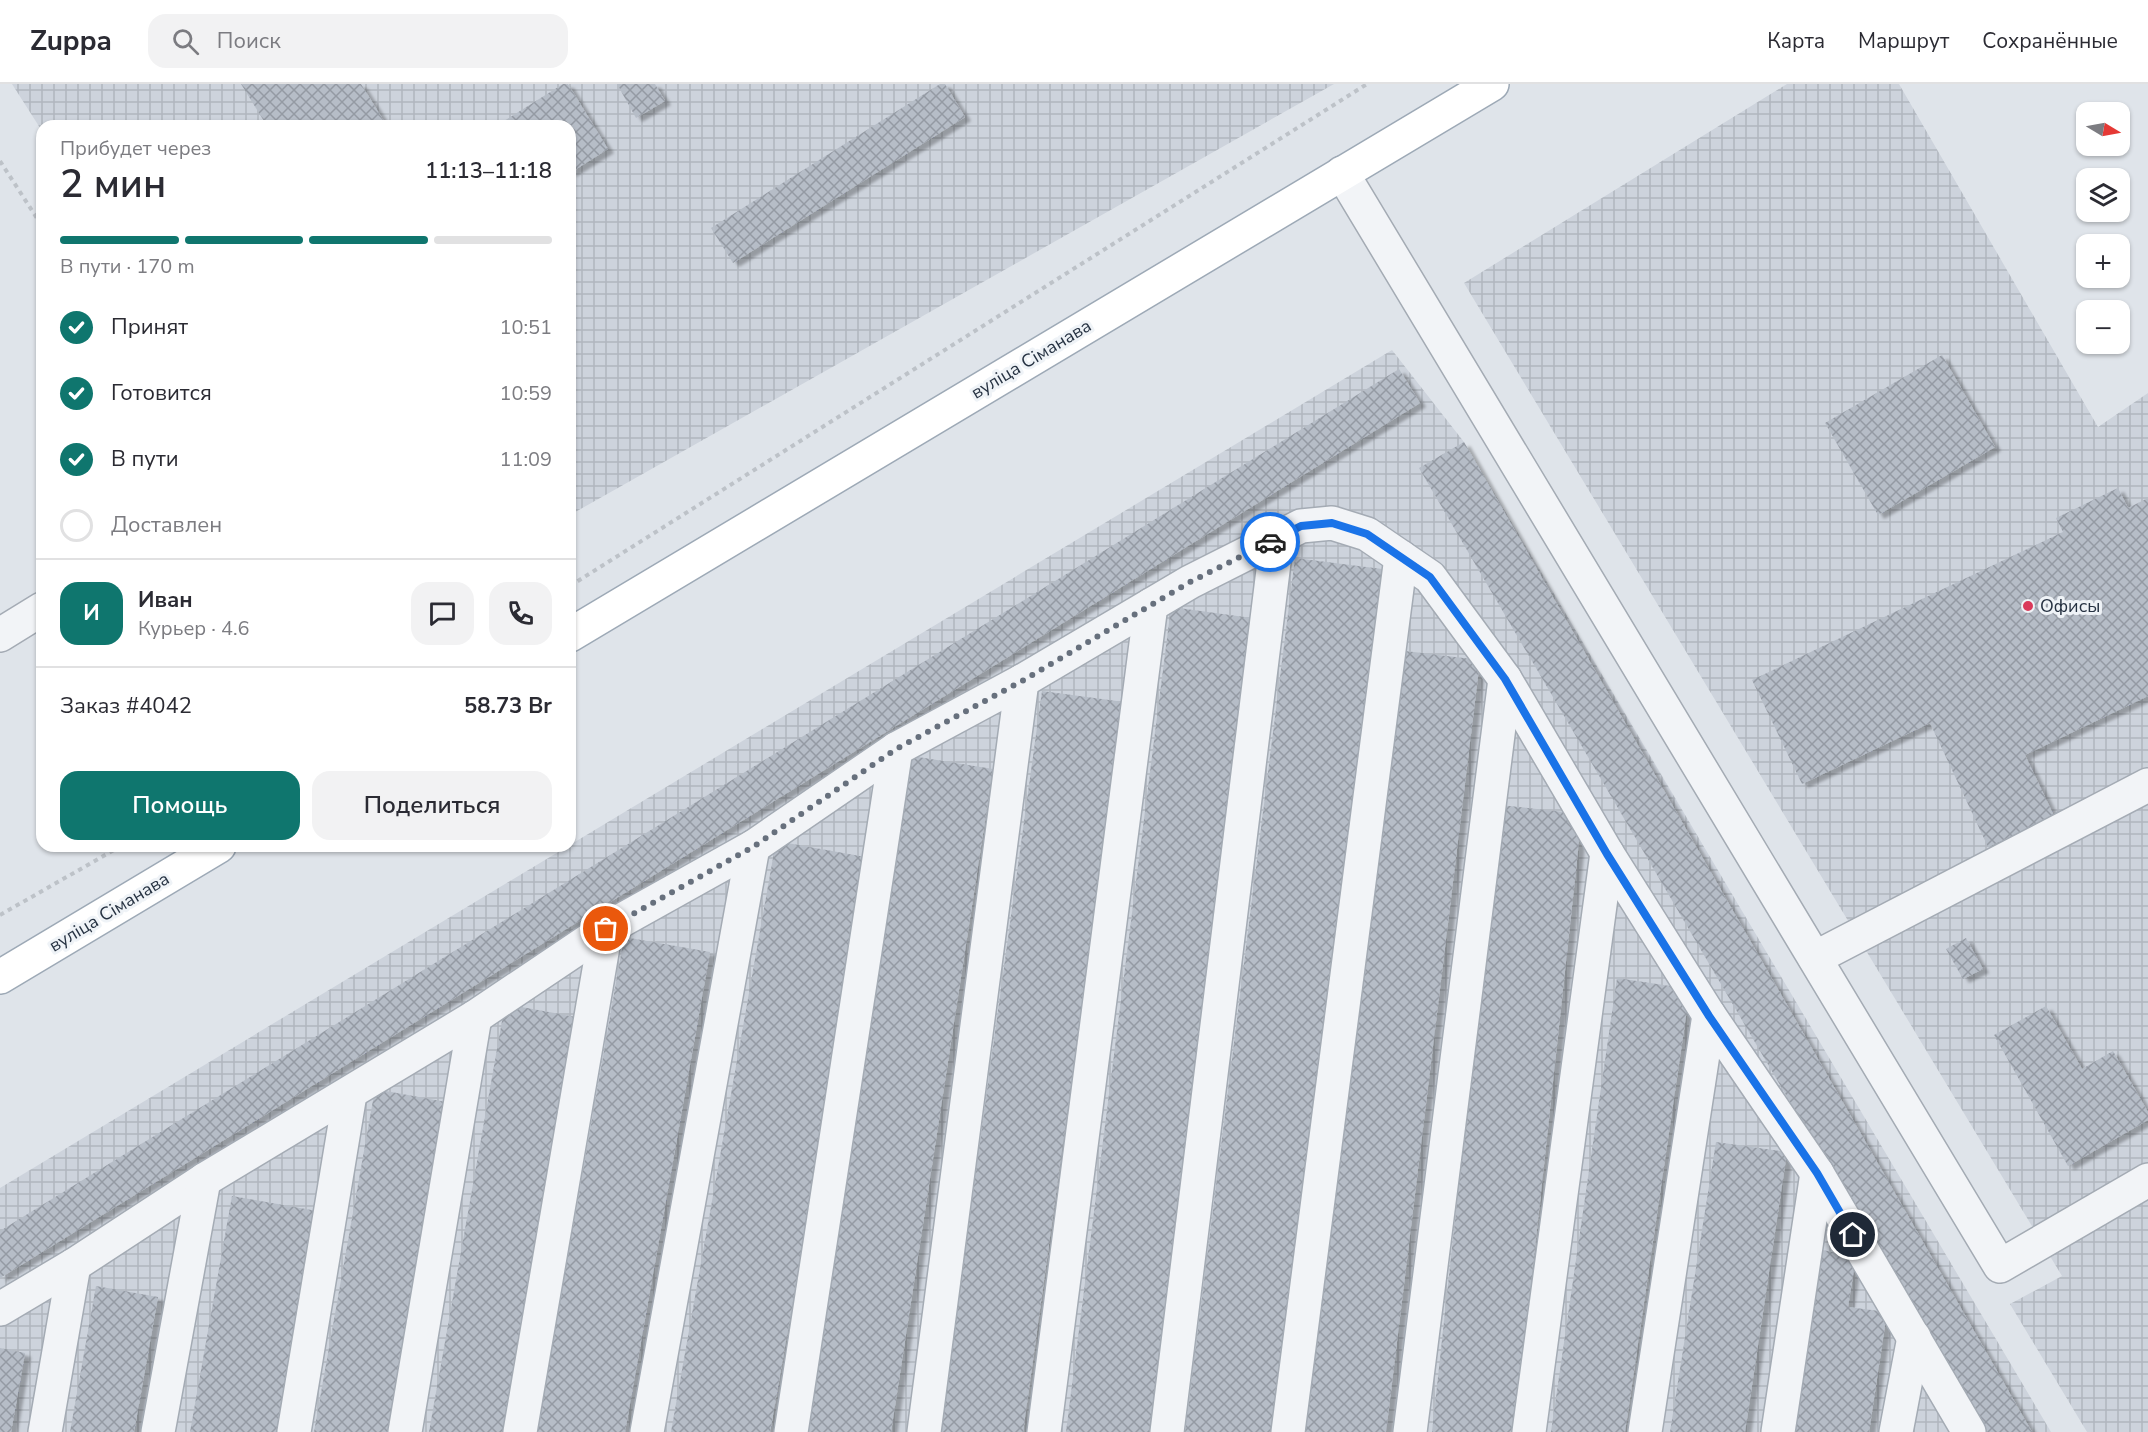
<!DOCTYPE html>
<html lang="ru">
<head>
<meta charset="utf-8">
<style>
  :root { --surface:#fff; --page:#f2f2f3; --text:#2b2b33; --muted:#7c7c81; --line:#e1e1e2; --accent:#0f766e }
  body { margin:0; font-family:"Nunito Sans",sans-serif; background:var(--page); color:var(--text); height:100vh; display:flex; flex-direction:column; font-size:22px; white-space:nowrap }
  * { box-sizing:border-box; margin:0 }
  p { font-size:20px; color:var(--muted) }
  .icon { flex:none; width:33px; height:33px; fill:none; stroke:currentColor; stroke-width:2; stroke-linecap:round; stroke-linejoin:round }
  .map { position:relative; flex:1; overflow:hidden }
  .sheet { position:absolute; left:36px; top:36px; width:540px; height:732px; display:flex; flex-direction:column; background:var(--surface); border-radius:18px; box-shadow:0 2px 4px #0004 }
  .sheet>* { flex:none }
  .needle { width:39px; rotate:100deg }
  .controls { position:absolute; left:2076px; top:18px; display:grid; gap:12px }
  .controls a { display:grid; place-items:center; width:54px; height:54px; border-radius:12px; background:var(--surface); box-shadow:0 2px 4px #0004; font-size:30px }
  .pin { position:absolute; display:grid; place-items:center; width:51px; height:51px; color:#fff; margin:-26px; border:3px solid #fff; border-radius:50%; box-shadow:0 2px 6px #0007 }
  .courier { position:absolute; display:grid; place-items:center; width:60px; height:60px; margin:-30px; border:4px solid #1a73e8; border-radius:50%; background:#fff; color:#222; box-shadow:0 2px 8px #0007 }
  .overview em { font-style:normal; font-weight:600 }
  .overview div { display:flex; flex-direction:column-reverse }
  .overview { display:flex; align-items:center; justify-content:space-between; height:102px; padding:0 24px }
  h1 { font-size:39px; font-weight:600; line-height:45px }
  .bar { display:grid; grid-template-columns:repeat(4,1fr); gap:9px 6px; align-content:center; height:72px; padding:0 24px }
  .bar i { height:8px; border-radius:4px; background:var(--line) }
  .bar .current { background:var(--accent) }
  .bar p { grid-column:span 4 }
  .line { display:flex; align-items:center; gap:15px; padding:0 24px; border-top:2px solid var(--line) }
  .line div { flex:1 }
  .round { display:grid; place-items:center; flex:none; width:63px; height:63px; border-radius:18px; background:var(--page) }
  ol { padding:0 24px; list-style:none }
  li { display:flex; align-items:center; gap:18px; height:66px }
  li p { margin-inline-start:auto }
  li .icon { padding:6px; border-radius:50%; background:var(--accent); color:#fff; stroke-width:4 }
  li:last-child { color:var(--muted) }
  li i { width:33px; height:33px; border:3px solid var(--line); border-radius:50% }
  .primary-button { display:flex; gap:12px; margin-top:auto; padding:12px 24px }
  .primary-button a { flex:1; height:69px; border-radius:18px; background:var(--accent); color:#fff; font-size:24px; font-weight:600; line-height:69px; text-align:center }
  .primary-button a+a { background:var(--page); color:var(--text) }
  header { display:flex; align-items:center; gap:36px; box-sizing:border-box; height:84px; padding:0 30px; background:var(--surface); border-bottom:2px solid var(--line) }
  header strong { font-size:28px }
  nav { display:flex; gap:33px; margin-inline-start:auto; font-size:21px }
  .search { width:420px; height:54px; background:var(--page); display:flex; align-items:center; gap:15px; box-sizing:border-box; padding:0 21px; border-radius:18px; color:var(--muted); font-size:22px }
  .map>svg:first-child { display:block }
  .industrial { fill:url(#industrial-grid) }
  .building { fill:url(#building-cross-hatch); filter:url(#shadow) }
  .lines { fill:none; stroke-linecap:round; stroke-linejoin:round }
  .minor-casing { stroke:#a4abb4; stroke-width:36 }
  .major-casing { stroke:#9da9b6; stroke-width:36 }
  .path { stroke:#bdc2c8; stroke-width:4; stroke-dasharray:4.5 4.5; stroke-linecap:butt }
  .minor { stroke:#f2f4f7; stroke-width:33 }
  .major { stroke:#fff; stroke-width:33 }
  .done { stroke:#67707d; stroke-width:6; stroke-dasharray:0 10.8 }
  .route { stroke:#1a73e8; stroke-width:8 }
  .poi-dot { fill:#da395a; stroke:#eff3f7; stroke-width:2 }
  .labels { text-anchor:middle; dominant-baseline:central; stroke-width:6; stroke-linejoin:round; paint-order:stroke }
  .street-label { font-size:18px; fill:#263242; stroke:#eff3f7 }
  .poi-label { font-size:18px; fill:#263242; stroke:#eff3f7; text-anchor:start }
</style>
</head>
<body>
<header>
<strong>Zuppa</strong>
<div class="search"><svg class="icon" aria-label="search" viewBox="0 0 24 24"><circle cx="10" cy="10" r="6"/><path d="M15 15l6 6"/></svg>Поиск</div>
<nav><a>Карта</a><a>Маршрут</a><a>Сохранённые</a></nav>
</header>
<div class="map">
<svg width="2148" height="1348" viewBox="0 0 2148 1348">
  <defs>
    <pattern id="industrial-grid" width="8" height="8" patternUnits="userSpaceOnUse" patternTransform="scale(1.5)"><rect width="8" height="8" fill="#cdd3dc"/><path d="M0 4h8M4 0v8" fill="none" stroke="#b0b6be"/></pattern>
    <pattern id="building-cross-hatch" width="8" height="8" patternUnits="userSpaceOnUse" patternTransform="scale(1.5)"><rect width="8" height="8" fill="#b6bdc7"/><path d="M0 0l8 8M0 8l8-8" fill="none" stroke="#949aa3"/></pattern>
    <filter id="shadow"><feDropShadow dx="6" dy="4" stdDeviation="1.5" flood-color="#0004"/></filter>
  </defs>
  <rect width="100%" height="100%" fill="#dfe4ea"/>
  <g class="industrial">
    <path d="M12 0H1334L570 431V42H42V47Z"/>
    <path d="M1787 0H1899L2098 343 2148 309V1348H2087L2010 1220 2062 1192 1464 199Z"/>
    <path d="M1392 266 1464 358 2051 1348H0V1104Z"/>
  </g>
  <g class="building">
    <path d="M241 0H361L387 42H267Z"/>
    <path d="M563 0H568L608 65 570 89V42H496Z"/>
    <path d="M617 0H655L665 17 636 34Z"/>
    <path d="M940 0H945L965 33 733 179 711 144Z"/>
    <path d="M1942 271 1995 363 1878 431 1825 339Z"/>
    <path d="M1399 285 1420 319 0 1194V1147Z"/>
    <path d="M1464 358 2032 1348H1983L1419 384Z"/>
    <path d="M2118 404 2128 424 2148 414V612L2025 671 2054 732 1988 763 1930 639 1802 700 1752 596 2063 448 2056 434Z"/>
    <path d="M1295 474 1382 485 1272 1348H1185Z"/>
    <path d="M1171 523 1252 534 1149 1348H1066Z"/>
    <path d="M1397 566 1480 576 1386 1348H1302Z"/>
    <path d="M1042 607 1124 618 1023 1348H940Z"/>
    <path d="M912 672 993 685 891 1348H808Z"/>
    <path d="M1500 721 1582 730 1515 1348H1432Z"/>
    <path d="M776 757 871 774 770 1348H671Z"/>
    <path d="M624 853 710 868 625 1348H537Z"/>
    <path d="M1966 854 1983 885 1963 895 1946 865Z"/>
    <path d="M1617 894 1690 905 1625 1348H1551Z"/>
    <path d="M505 920 576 933 503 1348H429Z"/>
    <path d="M2046 922 2082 985 2113 967 2148 1028V1036L2068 1082 1994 951Z"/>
    <path d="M375 1005 446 1018 388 1348H314Z"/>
    <path d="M1716 1058 1787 1068 1745 1348H1670Z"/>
    <path d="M232 1112 317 1127 278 1348H190Z"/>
    <path d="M1818 1165 1856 1173 1848 1223 1887 1228 1869 1348H1790Z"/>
    <path d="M96 1202 158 1213 134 1348H70Z"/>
    <path d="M0 1264 25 1269 11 1348H0Z"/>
  </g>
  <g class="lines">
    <g class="minor-casing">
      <g id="minor">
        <path d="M1342 89 2000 1182 2148 1096"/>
        <path d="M0 551 42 525"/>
        <path d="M1815 874 2148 701"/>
        <path d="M0 1225 74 1181 204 1096 475 933 606 845 753 763 896 665 1022 597 1190 498 1301 442 1332 439 1367 450 1430 493 1505 595 1607 769 1709 931 1817 1089 1969 1348"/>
        <path d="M45 1348 74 1181"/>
        <path d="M158 1348 204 1096"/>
        <path d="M294 1348 350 1010"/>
        <path d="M405 1348 475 933"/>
        <path d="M520 1348 606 845"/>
        <path d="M647 1348 753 763"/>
        <path d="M791 1348 896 665"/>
        <path d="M924 1348 1022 597"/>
        <path d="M1044 1348 1151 521"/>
        <path d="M1167 1348 1277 454"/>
        <path d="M1288 1348 1401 473"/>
        <path d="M1410 1348 1505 595"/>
        <path d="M1529 1348 1607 769"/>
        <path d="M1645 1348 1709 931"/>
        <path d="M1778 1348 1817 1089"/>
        <path d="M1896 1348 1914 1253"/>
      </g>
    </g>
    <g class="major-casing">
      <g id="major">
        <path d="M570 551 1492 0"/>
        <path d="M0 893 219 762"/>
      </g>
    </g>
    <g class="path">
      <path d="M0 77 42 142"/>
      <path d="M570 502 1367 0"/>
      <path d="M0 831 121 762"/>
    </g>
    <use href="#minor" class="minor"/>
    <use href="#major" class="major"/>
  </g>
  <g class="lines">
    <path class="done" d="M606 845 753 763 896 665 1022 597 1190 498 1270 458"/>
    <path class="route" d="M1270 458 1301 442 1332 439 1367 450 1430 493 1505 595 1607 770 1709 932 1817 1089 1853 1151"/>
  </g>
  <circle class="poi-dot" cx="2028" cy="522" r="6"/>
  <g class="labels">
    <g class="street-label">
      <text transform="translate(1031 275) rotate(-31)">вуліца Сіманава</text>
      <text transform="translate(109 828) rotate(-31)">вуліца Сіманава</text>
    </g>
    <g class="poi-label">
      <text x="2040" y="522">Офисы</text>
    </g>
  </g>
</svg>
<div class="controls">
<a><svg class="needle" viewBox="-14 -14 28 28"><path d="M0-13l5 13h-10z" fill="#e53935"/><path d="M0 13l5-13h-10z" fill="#7c7c81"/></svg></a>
<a><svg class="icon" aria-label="layers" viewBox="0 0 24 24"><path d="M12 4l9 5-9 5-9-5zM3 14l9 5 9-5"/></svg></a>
<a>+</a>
<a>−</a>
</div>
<div class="pin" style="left:606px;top:845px;background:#ea580c"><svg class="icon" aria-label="bag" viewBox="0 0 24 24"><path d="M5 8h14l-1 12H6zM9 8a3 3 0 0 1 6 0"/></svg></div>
<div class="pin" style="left:1853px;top:1151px;background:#1f2937"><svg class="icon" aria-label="home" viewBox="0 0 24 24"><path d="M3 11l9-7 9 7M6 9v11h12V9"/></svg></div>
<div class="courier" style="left:1270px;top:458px"><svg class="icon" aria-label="car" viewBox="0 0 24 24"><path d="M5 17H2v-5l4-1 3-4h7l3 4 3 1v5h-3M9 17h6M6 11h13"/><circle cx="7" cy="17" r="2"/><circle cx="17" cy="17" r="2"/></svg></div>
<section class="sheet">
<div class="overview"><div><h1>2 мин</h1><p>Прибудет через</p></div><em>11:13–11:18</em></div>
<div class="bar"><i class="current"></i><i class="current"></i><i class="current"></i><i></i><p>В пути · 170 m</p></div>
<ol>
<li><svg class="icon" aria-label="check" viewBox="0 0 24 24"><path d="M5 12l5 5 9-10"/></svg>Принят<p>10:51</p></li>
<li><svg class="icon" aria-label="check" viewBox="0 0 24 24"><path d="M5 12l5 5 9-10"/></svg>Готовится<p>10:59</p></li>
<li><svg class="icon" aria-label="check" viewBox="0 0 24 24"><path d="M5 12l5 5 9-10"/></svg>В пути<p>11:09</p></li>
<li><i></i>Доставлен</li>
</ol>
<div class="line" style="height:108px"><b class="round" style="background:var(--accent);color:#fff">И</b><div><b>Иван</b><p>Курьер · 4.6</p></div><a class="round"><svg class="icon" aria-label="chat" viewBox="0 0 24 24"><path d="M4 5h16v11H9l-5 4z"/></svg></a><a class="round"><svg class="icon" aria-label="phone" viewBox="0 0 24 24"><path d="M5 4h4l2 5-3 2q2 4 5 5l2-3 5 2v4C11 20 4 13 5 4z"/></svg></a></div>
<div class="line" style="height:78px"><div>Заказ #4042</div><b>58.73 Br</b></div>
<div class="primary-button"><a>Помощь</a><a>Поделиться</a></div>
</section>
</div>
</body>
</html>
